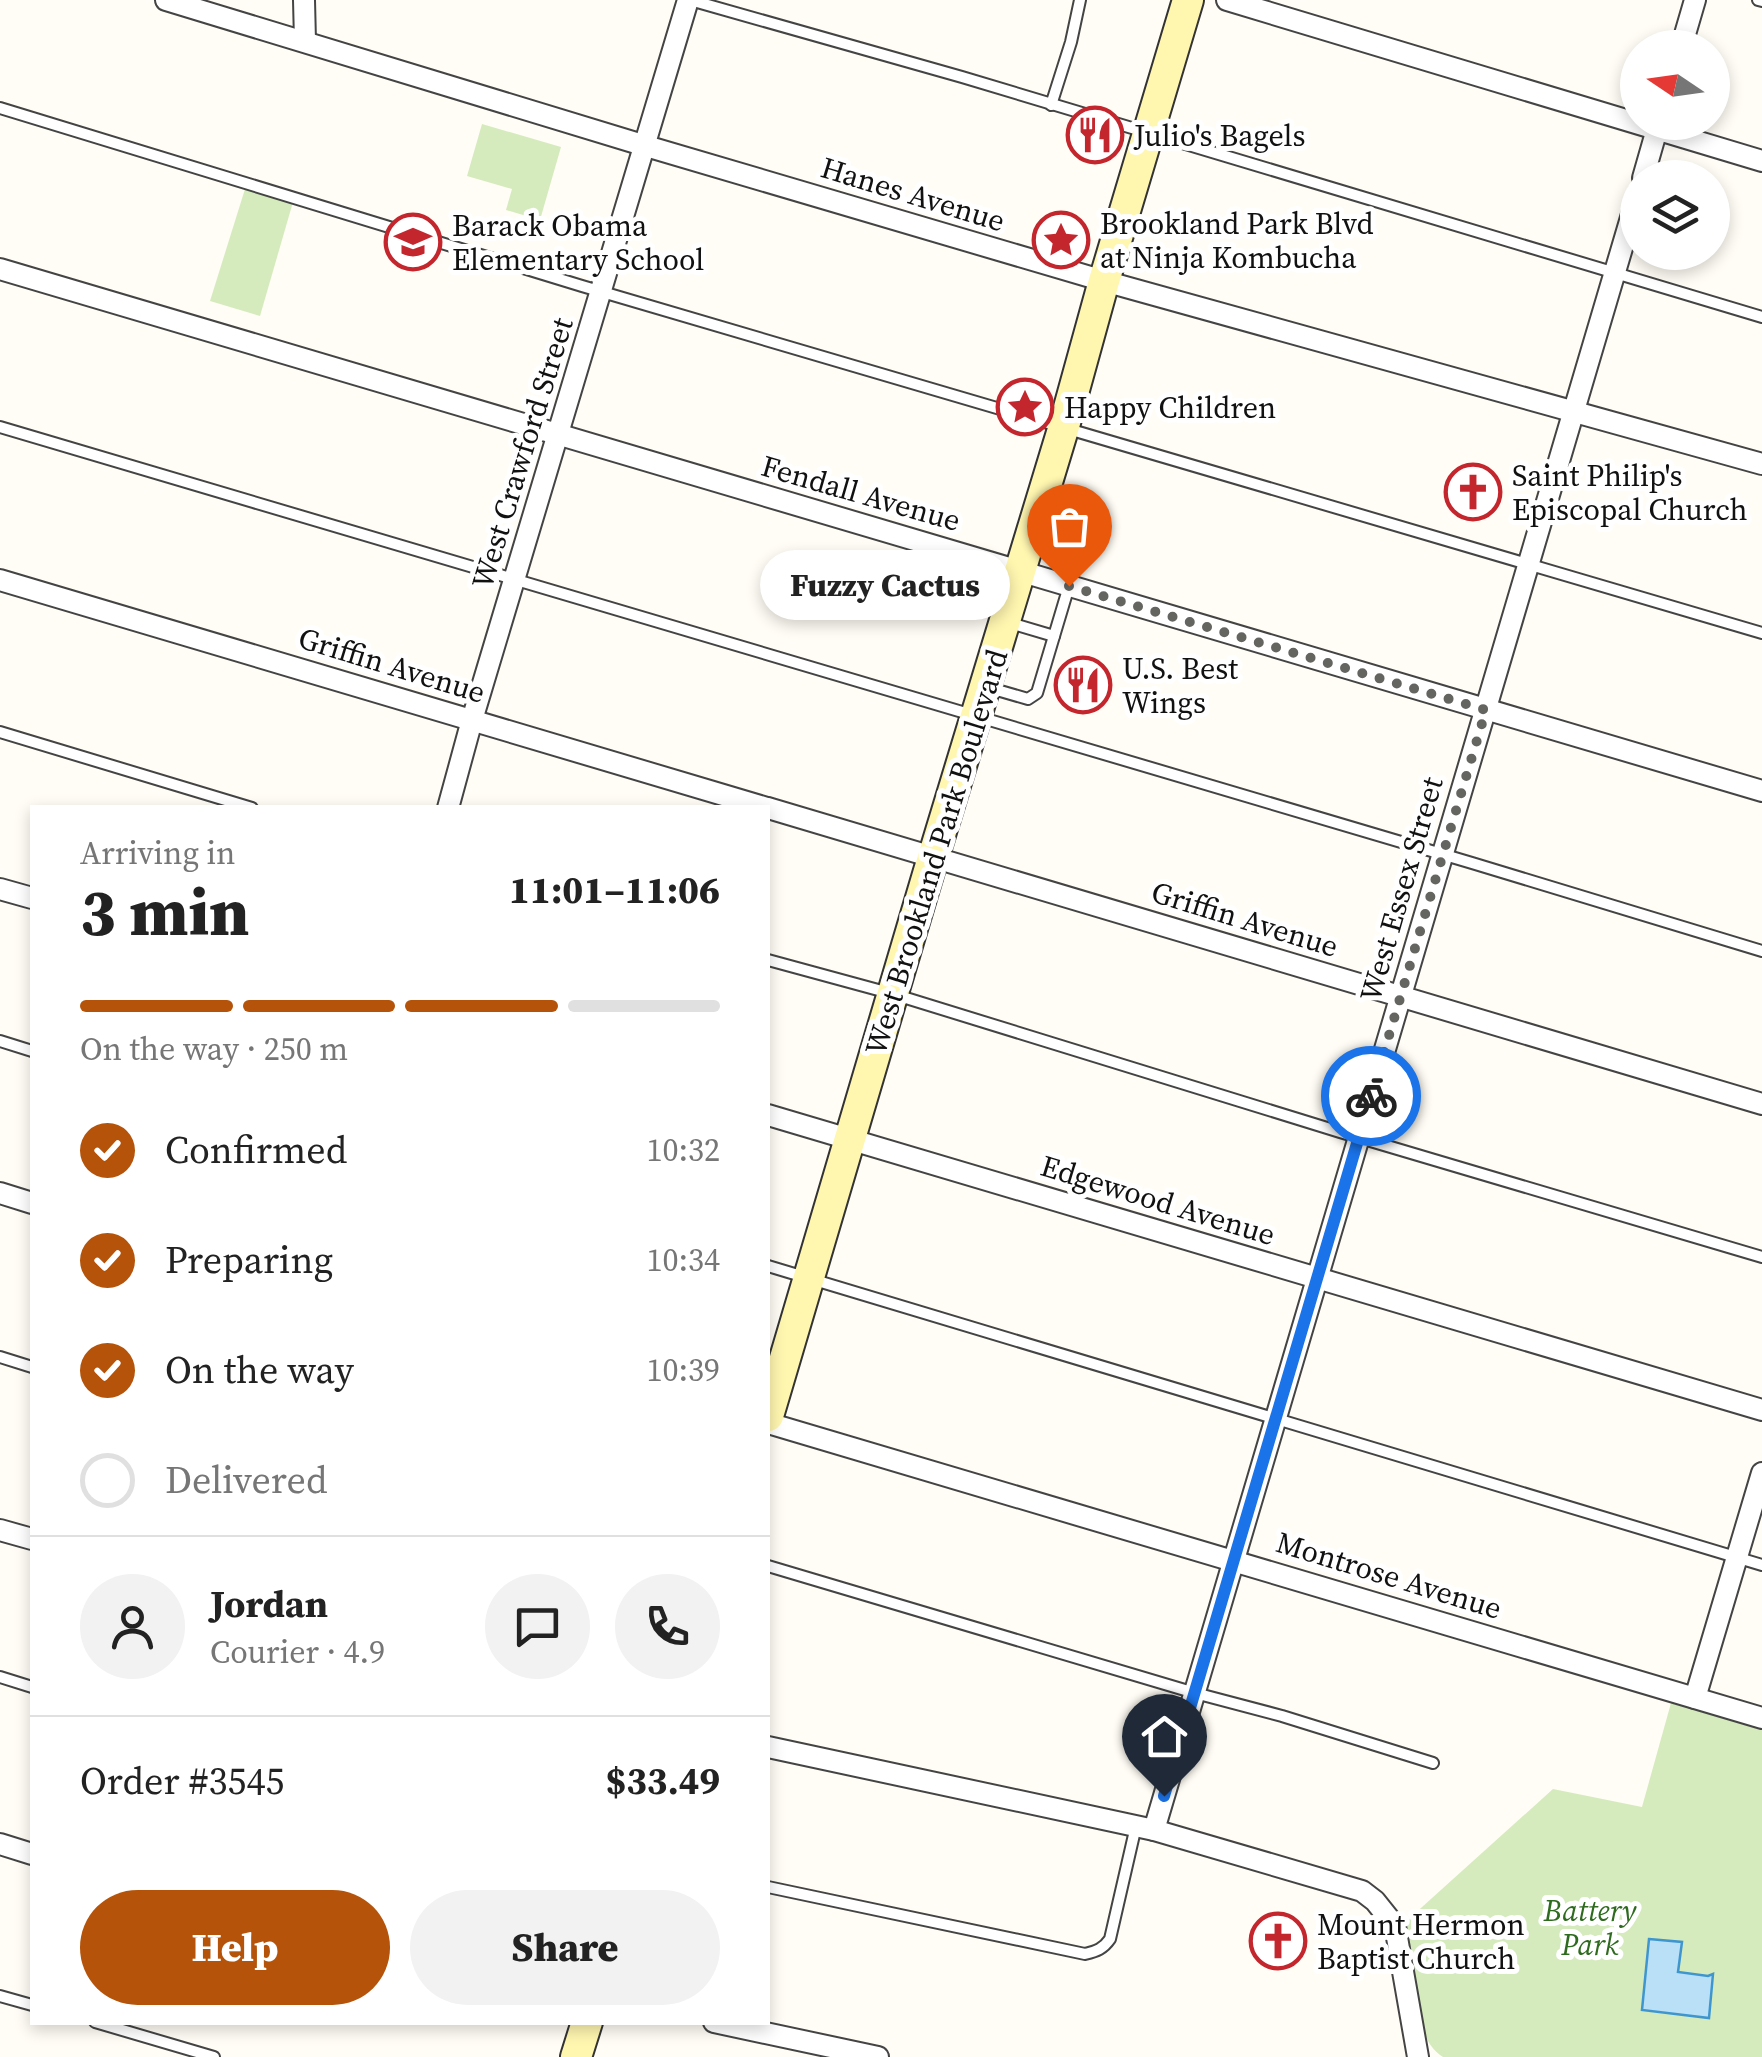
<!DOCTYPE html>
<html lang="en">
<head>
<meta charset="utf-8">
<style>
  :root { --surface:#fff; --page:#f2f2f2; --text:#222; --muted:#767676; --line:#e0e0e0; --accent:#b45309 }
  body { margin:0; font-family:"Source Serif 4",serif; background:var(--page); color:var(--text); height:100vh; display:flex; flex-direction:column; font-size:38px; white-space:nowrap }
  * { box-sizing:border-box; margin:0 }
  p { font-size:32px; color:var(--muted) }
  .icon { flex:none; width:55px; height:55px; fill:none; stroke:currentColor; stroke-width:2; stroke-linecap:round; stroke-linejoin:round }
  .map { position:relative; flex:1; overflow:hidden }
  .side { position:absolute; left:30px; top:805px; width:740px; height:1220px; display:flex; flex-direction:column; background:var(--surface); border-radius:0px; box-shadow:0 5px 15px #0003 }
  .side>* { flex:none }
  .needle { width:65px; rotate:283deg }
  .fabs { position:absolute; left:1620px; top:30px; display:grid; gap:20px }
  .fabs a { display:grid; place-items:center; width:110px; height:110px; border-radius:50%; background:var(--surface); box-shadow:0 5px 15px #0003; font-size:50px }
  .pin { position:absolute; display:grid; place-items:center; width:85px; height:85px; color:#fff; margin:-102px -42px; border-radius:50% 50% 50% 0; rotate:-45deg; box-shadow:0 0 10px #0007 }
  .pin .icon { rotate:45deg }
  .courier { position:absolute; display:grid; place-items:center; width:100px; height:100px; margin:-50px; border:8px solid #1a73e8; border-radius:50%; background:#fff; color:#222; box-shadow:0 2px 12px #0007 }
  .bubble { position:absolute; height:70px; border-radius:35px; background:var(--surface); box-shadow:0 5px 15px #0003; font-size:32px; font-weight:800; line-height:70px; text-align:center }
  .overview em { font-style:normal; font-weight:800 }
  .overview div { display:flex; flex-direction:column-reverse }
  .overview { display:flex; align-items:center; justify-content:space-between; height:170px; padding:0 50px }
  h1 { font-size:65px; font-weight:800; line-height:75px }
  .bar { display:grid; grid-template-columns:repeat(4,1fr); gap:15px 10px; align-content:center; height:120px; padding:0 50px }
  .bar i { height:12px; border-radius:8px; background:var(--line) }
  .bar .active { background:var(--accent) }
  .bar p { grid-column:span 4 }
  .line { display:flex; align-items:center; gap:25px; padding:0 50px; border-top:2px solid var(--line) }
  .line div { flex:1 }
  .round { display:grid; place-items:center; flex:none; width:105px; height:105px; border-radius:52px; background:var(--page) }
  ol { padding:0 50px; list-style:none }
  li { display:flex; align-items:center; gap:30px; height:110px }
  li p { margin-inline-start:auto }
  li .icon { padding:10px; border-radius:50%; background:var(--accent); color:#fff; stroke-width:4 }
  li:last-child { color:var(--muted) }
  li i { width:55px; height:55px; border:5px solid var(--line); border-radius:50% }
  .primary-button { display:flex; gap:20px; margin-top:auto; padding:20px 50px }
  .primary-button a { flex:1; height:115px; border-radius:60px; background:var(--accent); color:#fff; font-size:40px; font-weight:800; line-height:115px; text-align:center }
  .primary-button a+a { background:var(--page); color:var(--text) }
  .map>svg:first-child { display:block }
  .green { fill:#d5ebbd }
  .water { fill:#b9e0f7; stroke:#3f96cf; stroke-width:2.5 }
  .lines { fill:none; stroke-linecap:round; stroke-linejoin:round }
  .service-casing { stroke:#444; stroke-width:14 }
  .minor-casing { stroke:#444; stroke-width:24 }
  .secondary-casing { stroke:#333; stroke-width:34 }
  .service { stroke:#fff; stroke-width:10 }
  .minor { stroke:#fff; stroke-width:20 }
  .secondary { stroke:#fff6b0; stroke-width:30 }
  .done { stroke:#646461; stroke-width:10; stroke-dasharray:0 18 }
  .route { stroke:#1a73e8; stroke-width:12 }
  .labels { text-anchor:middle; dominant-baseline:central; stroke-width:10; stroke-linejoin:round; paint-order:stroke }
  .poi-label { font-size:30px; fill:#111; stroke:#fff; text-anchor:start }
  .street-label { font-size:30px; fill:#111; stroke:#fff }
  .park-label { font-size:30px; font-style:italic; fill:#2f6b1f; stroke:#fff }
</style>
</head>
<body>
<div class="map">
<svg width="1762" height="2057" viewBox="0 0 1762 2057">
  <rect width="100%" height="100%" fill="#fffdf5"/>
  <g class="green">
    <path d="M482 124 561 147 540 220 506 210 512 189 467 176Z"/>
    <path d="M245 189 293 202 260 316 210 301Z"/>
    <path d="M1671 1703 1762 1730V2057H1443C1432 2050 1428 2042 1423 2030L1401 1926 1553 1789 1642 1807Z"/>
  </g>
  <path class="water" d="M1649 1939 1682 1942 1678 1972 1708 1976 1713 1974 1709 2018 1642 2010Z"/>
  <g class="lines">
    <g class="service-casing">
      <g id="service">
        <path d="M690 0 962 77 1762 317"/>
        <path d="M1758 0 1762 1"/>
        <path d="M1051 105 1071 42 1080 0"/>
        <path d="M0 108 582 286 1762 633"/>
        <path d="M0 427 1472 863 1762 951"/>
        <path d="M1007 622 1054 636"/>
        <path d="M990 688 1028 699 1037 693 1069 586"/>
        <path d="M0 732 252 808"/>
        <path d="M768 960 893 994 1340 1132 1762 1257"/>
        <path d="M0 1041 32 1051"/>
        <path d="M768 1266 1762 1565"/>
        <path d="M0 1357 32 1367"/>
        <path d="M768 1566 1195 1693 1282 1716 1433 1763"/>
        <path d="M0 1677 32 1687"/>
        <path d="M768 1887 1085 1954C1097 1951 1103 1949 1110 1939L1136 1826"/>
        <path d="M0 1996 32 2005"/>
        <path d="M95 2022 214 2057"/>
      </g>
    </g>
    <g class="minor-casing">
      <g id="minor">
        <path d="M166 0 646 146 1104 281 1762 464"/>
        <path d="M304 0 305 41"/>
        <path d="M1227 0 1762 161"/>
        <path d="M1681 48 1695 0"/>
        <path d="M1643 178 1659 122"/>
        <path d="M0 269 1762 791"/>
        <path d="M0 580 767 808"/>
        <path d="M448 808 472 720 688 0"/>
        <path d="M768 808 1762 1104"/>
        <path d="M0 889 32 898"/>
        <path d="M768 1115 1762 1410"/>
        <path d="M0 1193 32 1203"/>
        <path d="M768 1423 1762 1718"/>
        <path d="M0 1530 32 1539"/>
        <path d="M1695 1698 1762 1473"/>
        <path d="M768 1747 1154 1830 1362 1891 1375 1901 1395 1926 1418 2057"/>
        <path d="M1154 1830 1638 194"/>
        <path d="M0 1844 32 1854"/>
        <path d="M714 2022 878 2057"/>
      </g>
    </g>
    <g class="secondary-casing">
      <g id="secondary">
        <path d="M768 1416 929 871 1064 426 1104 281 1188 0"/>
        <path d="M576 2057 587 2022"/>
      </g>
    </g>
    <use href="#service" class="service"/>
    <use href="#minor" class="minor"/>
    <use href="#secondary" class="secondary"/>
  </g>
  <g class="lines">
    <path class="done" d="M1069 586 1486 710 1371 1096"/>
    <path class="route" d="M1164 1796 1371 1096"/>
  </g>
  <defs>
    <g id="restaurant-ring" transform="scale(2.875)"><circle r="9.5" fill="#fff" stroke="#c4262e" stroke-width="1.5"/><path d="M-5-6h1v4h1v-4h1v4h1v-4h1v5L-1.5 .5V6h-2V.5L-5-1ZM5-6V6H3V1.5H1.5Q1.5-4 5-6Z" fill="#c4262e"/></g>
    <g id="sight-ring" transform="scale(2.875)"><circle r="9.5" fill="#fff" stroke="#c4262e" stroke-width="1.5"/><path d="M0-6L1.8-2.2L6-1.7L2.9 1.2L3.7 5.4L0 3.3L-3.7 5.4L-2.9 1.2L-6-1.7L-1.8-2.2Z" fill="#c4262e"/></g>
    <g id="school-ring" transform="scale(2.875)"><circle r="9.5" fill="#fff" stroke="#c4262e" stroke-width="1.5"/><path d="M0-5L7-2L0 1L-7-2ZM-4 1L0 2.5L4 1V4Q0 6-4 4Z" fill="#c4262e"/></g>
    <g id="church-ring" transform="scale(2.875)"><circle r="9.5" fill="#fff" stroke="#c4262e" stroke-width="1.5"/><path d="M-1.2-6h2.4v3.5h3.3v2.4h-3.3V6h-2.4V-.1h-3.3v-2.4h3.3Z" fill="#c4262e"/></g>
  </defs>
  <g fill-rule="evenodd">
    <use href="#restaurant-ring" x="1095" y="135"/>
    <use href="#sight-ring" x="1061" y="240"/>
    <use href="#school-ring" x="413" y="242"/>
    <use href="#sight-ring" x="1025" y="407"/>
    <use href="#church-ring" x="1473" y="492"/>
    <use href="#restaurant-ring" x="1083" y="685"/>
    <use href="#church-ring" x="1278" y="1941"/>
  </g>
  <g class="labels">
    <g class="poi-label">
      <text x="1134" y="135">Julio's Bagels</text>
      <text x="1100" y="223">Brookland Park Blvd<tspan x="1100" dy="34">at Ninja Kombucha</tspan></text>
      <text x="452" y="225">Barack Obama<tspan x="452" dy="34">Elementary School</tspan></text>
      <text x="1064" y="407">Happy Children</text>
      <text x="1512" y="475">Saint Philip's<tspan x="1512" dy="34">Episcopal Church</tspan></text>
      <text x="1122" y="668">U.S. Best<tspan x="1122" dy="34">Wings</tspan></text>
      <text x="1317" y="1924">Mount Hermon<tspan x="1317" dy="34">Baptist Church</tspan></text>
    </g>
    <g class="street-label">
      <text transform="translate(913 194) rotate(17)">Hanes Avenue</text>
      <text transform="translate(522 453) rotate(-73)">West Crawford Street</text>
      <text transform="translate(861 493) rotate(16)">Fendall Avenue</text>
      <text transform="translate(392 665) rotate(17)">Griffin Avenue</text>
      <text transform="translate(936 852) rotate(-73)">West Brookland Park Boulevard</text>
      <text transform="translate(1401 889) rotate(-74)">West Essex Street</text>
      <text transform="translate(1245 919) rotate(17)">Griffin Avenue</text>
      <text transform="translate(1158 1200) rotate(17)">Edgewood Avenue</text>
      <text transform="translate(1389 1575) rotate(17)">Montrose Avenue</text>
    </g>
    <g class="park-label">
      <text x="1590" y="1910">Battery<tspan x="1590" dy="34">Park</tspan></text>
    </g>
  </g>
</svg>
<div class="fabs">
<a><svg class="needle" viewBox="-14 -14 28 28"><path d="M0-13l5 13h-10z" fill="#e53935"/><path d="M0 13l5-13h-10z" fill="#767676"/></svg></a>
<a><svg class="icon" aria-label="layers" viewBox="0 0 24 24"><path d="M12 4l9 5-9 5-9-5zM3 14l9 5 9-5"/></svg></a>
</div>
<div class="pin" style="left:1069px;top:586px;background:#ea580c"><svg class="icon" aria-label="bag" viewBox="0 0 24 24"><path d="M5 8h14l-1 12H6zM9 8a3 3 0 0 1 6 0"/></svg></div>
<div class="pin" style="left:1164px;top:1796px;background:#1f2937"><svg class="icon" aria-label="home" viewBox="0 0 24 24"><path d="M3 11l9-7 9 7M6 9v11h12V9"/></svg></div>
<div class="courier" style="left:1371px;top:1096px"><svg class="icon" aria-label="bike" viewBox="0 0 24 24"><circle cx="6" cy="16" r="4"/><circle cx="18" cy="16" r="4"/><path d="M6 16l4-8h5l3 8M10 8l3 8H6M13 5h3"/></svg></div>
<div class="bubble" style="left:760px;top:550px;width:250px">Fuzzy Cactus</div>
<section class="side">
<div class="overview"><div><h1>3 min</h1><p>Arriving in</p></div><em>11:01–11:06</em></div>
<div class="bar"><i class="active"></i><i class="active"></i><i class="active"></i><i></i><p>On the way · 250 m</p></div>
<ol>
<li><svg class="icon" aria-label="check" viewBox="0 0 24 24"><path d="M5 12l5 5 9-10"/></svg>Confirmed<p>10:32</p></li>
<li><svg class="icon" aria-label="check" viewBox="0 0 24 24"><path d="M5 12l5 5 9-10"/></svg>Preparing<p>10:34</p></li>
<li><svg class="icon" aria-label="check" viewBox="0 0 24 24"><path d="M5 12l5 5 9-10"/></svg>On the way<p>10:39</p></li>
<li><i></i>Delivered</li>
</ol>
<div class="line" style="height:180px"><a class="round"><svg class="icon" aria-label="person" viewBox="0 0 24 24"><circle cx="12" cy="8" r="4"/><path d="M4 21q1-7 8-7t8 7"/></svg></a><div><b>Jordan</b><p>Courier · 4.9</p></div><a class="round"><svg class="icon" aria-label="chat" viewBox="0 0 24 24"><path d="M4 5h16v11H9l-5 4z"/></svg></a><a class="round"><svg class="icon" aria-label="phone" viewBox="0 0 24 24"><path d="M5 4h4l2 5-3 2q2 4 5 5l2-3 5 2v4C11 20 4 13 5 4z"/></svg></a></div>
<div class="line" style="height:130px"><div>Order #3545</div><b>$33.49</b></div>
<div class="primary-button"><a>Help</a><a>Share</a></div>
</section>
</div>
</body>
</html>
